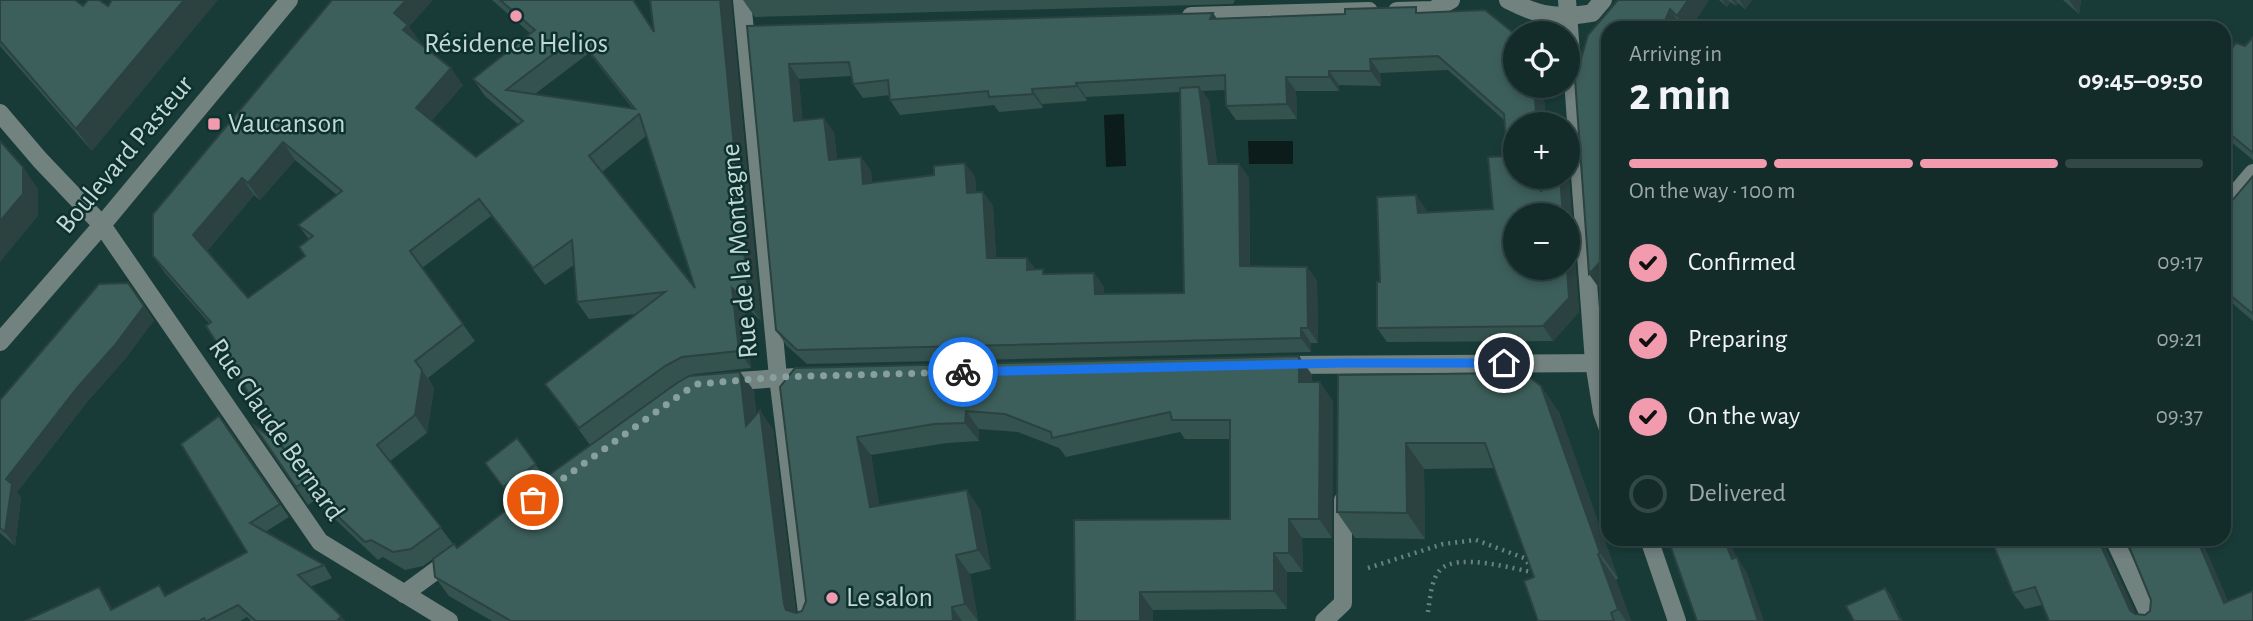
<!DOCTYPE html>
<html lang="en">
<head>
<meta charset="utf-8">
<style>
  :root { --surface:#132c29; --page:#203835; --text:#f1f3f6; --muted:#9da7a8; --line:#324846; --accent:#f29aae }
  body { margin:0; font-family:"Alegreya Sans",sans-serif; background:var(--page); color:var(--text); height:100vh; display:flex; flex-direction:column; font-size:26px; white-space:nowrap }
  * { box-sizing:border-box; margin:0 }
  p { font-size:23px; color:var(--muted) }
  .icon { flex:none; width:38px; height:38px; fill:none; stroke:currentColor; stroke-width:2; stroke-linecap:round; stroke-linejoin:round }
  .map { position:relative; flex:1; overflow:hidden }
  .drawer { position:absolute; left:1601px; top:21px; width:630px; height:525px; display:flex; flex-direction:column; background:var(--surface); border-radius:21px; box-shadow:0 4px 10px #0003,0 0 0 2px var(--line) }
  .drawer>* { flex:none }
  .controls { position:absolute; left:1503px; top:21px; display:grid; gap:14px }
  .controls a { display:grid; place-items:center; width:77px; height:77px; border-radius:50%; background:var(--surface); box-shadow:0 4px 10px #0003,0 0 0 2px var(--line); font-size:35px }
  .pin { position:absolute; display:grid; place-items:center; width:60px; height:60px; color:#fff; margin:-30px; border:4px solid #fff; border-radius:50%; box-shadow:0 2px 7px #0007 }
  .courier { position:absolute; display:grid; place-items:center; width:70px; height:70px; margin:-35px; border:5px solid #1a73e8; border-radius:50%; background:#fff; color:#222; box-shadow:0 2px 9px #0007 }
  .headline em { font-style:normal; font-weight:700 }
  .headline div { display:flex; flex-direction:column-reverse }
  .headline { display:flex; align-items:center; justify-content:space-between; height:119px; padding:0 28px }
  h1 { font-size:46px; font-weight:700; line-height:52px }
  .bar { display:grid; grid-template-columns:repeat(4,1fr); gap:10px 7px; align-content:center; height:84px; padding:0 28px }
  .bar i { height:9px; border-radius:5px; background:var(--line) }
  .bar .on { background:var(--accent) }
  .bar p { grid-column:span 4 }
  ol { padding:0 28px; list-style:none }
  li { display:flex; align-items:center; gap:21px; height:77px }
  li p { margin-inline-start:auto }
  li .icon { padding:7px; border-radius:50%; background:var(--accent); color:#111; stroke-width:4 }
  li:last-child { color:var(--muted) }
  li i { width:38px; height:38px; border:4px solid var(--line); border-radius:50% }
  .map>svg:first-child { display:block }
  .water { fill:#0b1c1a }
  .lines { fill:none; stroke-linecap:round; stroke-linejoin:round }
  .path { stroke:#68837f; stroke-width:4.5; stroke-dasharray:2 5; stroke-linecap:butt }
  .minor { stroke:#72827f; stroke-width:18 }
  .wall { fill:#34524e; fill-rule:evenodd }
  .shaded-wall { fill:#2b4240 }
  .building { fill:#3d5f5b; stroke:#2b4240; stroke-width:2; fill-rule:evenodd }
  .done { stroke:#88a09d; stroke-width:7; stroke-dasharray:0 12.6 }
  .route { stroke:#1a73e8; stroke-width:9 }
  .poi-dot { fill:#f29aae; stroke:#0d312d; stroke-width:2.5 }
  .labels { text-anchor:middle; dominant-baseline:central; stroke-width:5; stroke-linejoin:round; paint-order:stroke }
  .poi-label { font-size:28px; fill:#c4d7d4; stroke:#0d312d; text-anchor:start }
  .street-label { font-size:28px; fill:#c4d7d4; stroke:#0d312d }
</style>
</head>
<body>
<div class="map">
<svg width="2253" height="621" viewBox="0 0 2253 621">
  <rect width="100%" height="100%" fill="#193b37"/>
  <g class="water">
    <path d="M1124 114 1126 166 1106 167 1104 115Z"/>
    <path d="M1248 141H1293V164H1249Z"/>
  </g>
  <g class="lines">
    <g class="path">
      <path d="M1368 568 1443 544 1476 540 1524 558 1532 568"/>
      <path d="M1428 612C1430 599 1431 580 1440 570 1456 552 1515 569 1536 573"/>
    </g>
    <g class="minor">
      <path d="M742 0 778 377 808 621"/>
      <path d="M1508 0C1539 16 1557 19 1592 13L1603 0"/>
      <path d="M1567 0 1594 362 1602 412 1608 429"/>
      <path d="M1397 11 1433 10 1451 0"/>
      <path d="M1191 16 1369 11"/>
      <path d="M0 113 40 160 102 225 320 542 449 621"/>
      <path d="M2224 207 2253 173"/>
      <path d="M0 342 102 225 289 0"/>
      <path d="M1283 365 1608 363"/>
      <path d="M723 382 810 376"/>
      <path d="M1649 539 1677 621"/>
      <path d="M2114 539 2152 621"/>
      <path d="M404 594 453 558"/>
      <path d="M1324 621 1343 603V500"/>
    </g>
  </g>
  <g class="wall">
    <path d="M0 0 92 151 0 46Z"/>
    <path d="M492 0H634L653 30 731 0 761 321 744 305 751 368 694 374 689 376 740 372 754 391 756 414 773 429 796 613 802 611 806 601 780 387 1299 356 1312 375V382L1333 401 1332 538H1302L1303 572H1287V609L1153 610 1075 621 1230 519V439H1185L1180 432 1066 457 1059 448 1018 432 979 429V441L947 443 871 455 879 505 980 509 991 569 970 574 978 621H492L449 596 435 577 433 559 423 566 405 570 383 557 378 560 315 500 308 505 253 424 284 449 209 323 165 273 153 256 409 27 420 42 419 43 463 85 431 121 476 157 519 125 485 96 473 79 531 34ZM589 53 633 109 535 94ZM646 136 695 288 602 172ZM295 160 337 195 298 225 309 239 305 256 248 298 207 251 254 195 260 200ZM491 216 545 285 574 265 577 302 589 319 636 314 545 384 590 445 545 478 517 438 485 463 515 503 457 548 453 544 390 461 427 433 434 388 428 378 475 341 422 268Z"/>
    <path d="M743 0H1235L1233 4 755 17Z"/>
    <path d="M1618 0H1709L1690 28H1684L1680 25 1679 28H1608V320L1606 317 1604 285 1600 289 1589 274 1575 79 1588 35Z"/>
    <path d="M1719 0H1752L1745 9 1738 3 1736 6 1730 2 1727 7Z"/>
    <path d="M2063 0H2081L2079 14Z"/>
    <path d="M1420 13 1516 86H1543L1546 124H1516V177H1568V166L1579 312 1553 341 1387 342 1377 328 1380 282 1426 209 1427 213 1493 209 1507 156 1504 120 1448 70 1380 73 1381 86 1339 85V91H1296L1297 119 1236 120 1226 106 1225 90 1202 91 1209 101 1217 164H1239L1249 178 1250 266 1307 267 1317 281 1318 343H1311V352L807 364 786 345 776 330 747 26 1217 19ZM851 76 853 84 863 98 890 95V100L900 115 994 105 999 112 1043 108 1042 104 1087 101 1086 97 1180 92 1184 293 1104 294V287L1094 273 1046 274 1036 270 1027 258H996L993 206 983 192H976L975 177 965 163 934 175 872 183 871 171 861 157 837 159 834 132 802 120 799 79Z"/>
    <path d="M2253 37V160L2224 136V57L2245 46Z"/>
    <path d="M2253 176V321L2224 296V210Z"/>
    <path d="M154 320 125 359 87 402 17 492 21 498 15 546 0 533V400Z"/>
    <path d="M1338 375 1559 412 1618 578 1616 580 1631 621H1538L1534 577 1494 468 1424 469 1425 539 1355 538 1337 512Z"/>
    <path d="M219 416 289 517 265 532 324 565 332 578 310 587 345 621H251L247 617 240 621H25L99 587 113 610 159 585 166 595 247 552Z"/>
    <path d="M1991 539H2100L2105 547 2136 615H2145L2150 611 2201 539 2228 602 2253 621H2049L2042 605 2025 609 2013 593Z"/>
  </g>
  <g class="shaded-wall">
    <path d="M184 0H218L92 151 76 129Z"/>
    <path d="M406 0H433L409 27 420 42 415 48 403 30 394 13Z"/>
    <path d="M720 0H731L761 321 749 304Z"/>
    <path d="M1688 0H1709L1690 28H1685L1677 16Z"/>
    <path d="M1722 0H1728L1730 2 1727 7Z"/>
    <path d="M1732 0H1736L1738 3 1736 6Z"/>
    <path d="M1739 0H1752L1745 9Z"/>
    <path d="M2069 0H2081L2079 14Z"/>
    <path d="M1670 9 1680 25 1679 28H1662Z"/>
    <path d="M1213 13 1223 27 1210 19Z"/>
    <path d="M1370 59 1380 73 1381 86 1371 71Z"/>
    <path d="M789 64 799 79 804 135 794 121Z"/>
    <path d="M451 68 463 85 428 125 416 108Z"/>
    <path d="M1329 71 1339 85V91L1329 77Z"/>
    <path d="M1286 77 1296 91 1297 119 1287 104Z"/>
    <path d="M1076 83 1086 97 1087 101 1077 86Z"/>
    <path d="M1534 86H1543L1546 124H1537Z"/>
    <path d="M1199 87 1209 101 1219 178 1209 164Z"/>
    <path d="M1032 89 1042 104 1043 108 1033 94Z"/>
    <path d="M824 118 834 132 839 174 829 160Z"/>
    <path d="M283 142 295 160 260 200 248 183Z"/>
    <path d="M861 157 871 171 873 198 863 184Z"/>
    <path d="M965 163 975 177 977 207 967 193Z"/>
    <path d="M1239 164 1249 178 1250 280 1240 266Z"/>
    <path d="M1568 166 1579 312 1553 341 1543 326 1567 268H1568V215H1563L1560 177H1568Z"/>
    <path d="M23 167 38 189V216L0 262V221Z"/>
    <path d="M1540 177H1549L1541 192Z"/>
    <path d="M242 178 254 195 205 253 193 235Z"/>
    <path d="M983 192 993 206 997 272 987 258Z"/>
    <path d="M1416 195 1426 209 1428 227 1418 213Z"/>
    <path d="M1027 258 1037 272 1027 270Z"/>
    <path d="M1602 260 1608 280 1600 289 1589 274Z"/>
    <path d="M1307 267 1317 281 1318 343 1308 328Z"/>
    <path d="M1094 273 1104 287 1105 308 1095 294Z"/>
    <path d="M128 283 154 320 125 359 87 402 17 492 21 498 15 546 5 532 6 479Z"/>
    <path d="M732 288 744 305 751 368 739 351Z"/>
    <path d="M1301 328 1311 343V352L1301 338Z"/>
    <path d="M1299 356 1312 375V400L1299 382Z"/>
    <path d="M422 370 434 388 427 433 415 415Z"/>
    <path d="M740 372 754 391 760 445 746 426Z"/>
    <path d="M1320 382 1333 401 1332 538 1319 519Z"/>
    <path d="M1541 386 1559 412 1618 578 1600 553Z"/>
    <path d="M760 410 773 429 797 621 786 610 784 604Z"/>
    <path d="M966 411 979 429V441L965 423Z"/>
    <path d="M857 437 871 455 883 526 870 507Z"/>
    <path d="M1406 443 1424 469 1425 539 1407 513Z"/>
    <path d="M967 490 980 509 991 569 978 550Z"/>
    <path d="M1289 519 1302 538 1303 572 1289 553Z"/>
    <path d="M1724 539H1729L1741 569 1737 557 1747 573 1764 621H1758Z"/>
    <path d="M2098 539H2100L2105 547 2139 621 2130 610Z"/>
    <path d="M2197 539H2201L2236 619 2224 603Z"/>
    <path d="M1274 553 1287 572V609L1274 591Z"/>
    <path d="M1598 554 1616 580 1631 621H1626L1618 609Z"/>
    <path d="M956 555 970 574 978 621 965 604Z"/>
    <path d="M99 587 107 600 119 621 111 610Z"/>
    <path d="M1885 588 1891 595 1903 621H1901Z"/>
    <path d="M1140 592 1153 610V621H1140Z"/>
    <path d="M952 607 962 621H953Z"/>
    <path d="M341 616 345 621H337Z"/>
  </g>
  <g class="building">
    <path d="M0 0H75L83 6 88 0H99L108 6 112 0H184L76 129 0 41Z"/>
    <path d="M332 0H406L394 13 408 25 403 30 451 68 416 108 476 157 523 121 473 79 535 30 500 0H633L654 32 650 0H720L749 304 732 288 739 351 682 357 665 366 579 428 545 384 665 292 577 302 572 240 533 268 479 199 410 251 463 324 415 361 422 370 415 415 377 445 441 527 411 549 393 552 371 540 365 542 303 483 296 487 253 424 284 449 206 326 211 322 153 256V214ZM577 36 635 109 506 90ZM639 114 640 116 695 288 589 156ZM283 142 342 191 298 225 313 236 299 247 305 256 248 298 193 235 242 178 248 183Z"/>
    <path d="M1618 0H1688L1677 16 1670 9 1662 28H1608V319L1606 317 1602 260 1589 274 1575 79 1588 35Z"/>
    <path d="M1416 7V13L1485 10 1516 35V86H1534L1537 124H1516V177H1540L1541 192 1546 177H1560L1563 215H1516V268H1567L1569 298 1543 326 1377 328V282H1380L1377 197 1416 195 1418 213 1493 209 1488 157 1507 156 1504 114 1438 56 1370 59 1371 71H1329V77H1286L1287 104 1226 106 1225 75 1076 83 1077 86 1032 89 1033 94 989 97 988 91 890 100 888 80 853 84 849 62 789 64 794 121 824 118 829 160 861 157 863 184 934 175V166L965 163 967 193 983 192 987 258H1027V270L1043 269V274L1094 273 1095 294 1184 293 1180 88 1199 87 1209 164H1239L1240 266 1307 267 1308 328H1301V338L797 350 776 330 747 26 1213 13 1210 19 1345 14V9Z"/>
    <path d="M2253 37V153L2224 129V57L2236 43 2245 46Z"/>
    <path d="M0 141 23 167V194L0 221Z"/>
    <path d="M2253 176V314L2224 290V210Z"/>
    <path d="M128 283 144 306 115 345 77 388 6 479 12 484 5 532 0 528V400L99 284Z"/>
    <path d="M1299 356V382H1320L1319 519H1289V553H1274V591L1140 592V621H1075L1074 520 1230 519V420H1172L1170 412 1052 438 1051 432 1005 414 966 411 965 423 934 424 857 437 870 507 967 490 978 550 956 555 965 604 952 607 953 621H511L435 577 433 559 454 544 457 548 515 503 514 500 677 383 689 376 740 372 746 426 760 410 784 604 786 610 796 613 802 611 806 601 780 387 795 368Z"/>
    <path d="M1524 373 1541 386 1600 553 1598 554 1618 609 1611 613 1614 621H1538L1524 581 1534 577 1485 443H1406L1407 513 1337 512 1338 375Z"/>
    <path d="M219 416 280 504 250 523 324 565 298 575 341 616 337 621H256L238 605 207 621H206L204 618 199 621H25L99 587 111 610 159 585 165 596 247 552 181 444Z"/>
    <path d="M517 438 536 464 503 487 485 463Z"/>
    <path d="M1668 539H1724L1732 559 1737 557 1758 621H1697Z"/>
    <path d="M1991 539H2098L2130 610 2135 614 2145 615 2150 611 2151 600 2126 539H2197L2224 603 2253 591V621H2049L2035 587 2013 593Z"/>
    <path d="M1885 588 1901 621H1854L1846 606Z"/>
  </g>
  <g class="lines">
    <path class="done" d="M533 500 684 392 698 384 778 377 963 372"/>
    <path class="route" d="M963 372 1345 363H1504"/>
  </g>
  <g class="poi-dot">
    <circle cx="516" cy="16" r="7"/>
    <rect x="207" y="117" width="14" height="14" rx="3.5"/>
    <circle cx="832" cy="598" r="7"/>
  </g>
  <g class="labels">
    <g class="poi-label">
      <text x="516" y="44" text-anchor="middle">Résidence Helios</text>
      <text x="228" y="124">Vaucanson</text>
      <text x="846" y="598">Le salon</text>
    </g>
    <g class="street-label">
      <text transform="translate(125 155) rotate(-50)">Boulevard Pasteur</text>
      <text transform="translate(740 251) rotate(-95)">Rue de la Montagne</text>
      <text transform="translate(276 430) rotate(55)">Rue Claude Bernard</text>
    </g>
  </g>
</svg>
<div class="controls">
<a><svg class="icon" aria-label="locate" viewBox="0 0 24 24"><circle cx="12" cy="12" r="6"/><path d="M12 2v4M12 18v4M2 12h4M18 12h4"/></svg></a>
<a>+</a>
<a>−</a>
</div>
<div class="pin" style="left:533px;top:500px;background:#ea580c"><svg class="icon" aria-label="bag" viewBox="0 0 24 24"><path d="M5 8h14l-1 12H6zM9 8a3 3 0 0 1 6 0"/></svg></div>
<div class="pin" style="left:1504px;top:363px;background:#1f2937"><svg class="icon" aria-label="home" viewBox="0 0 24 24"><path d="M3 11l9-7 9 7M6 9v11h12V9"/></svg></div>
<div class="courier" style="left:963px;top:372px"><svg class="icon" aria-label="bike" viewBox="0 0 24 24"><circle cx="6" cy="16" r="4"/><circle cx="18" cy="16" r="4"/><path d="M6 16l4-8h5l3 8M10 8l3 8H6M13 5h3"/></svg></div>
<section class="drawer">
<div class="headline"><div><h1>2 min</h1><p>Arriving in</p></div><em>09:45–09:50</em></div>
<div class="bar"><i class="on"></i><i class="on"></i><i class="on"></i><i></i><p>On the way · 100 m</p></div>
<ol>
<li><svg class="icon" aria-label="check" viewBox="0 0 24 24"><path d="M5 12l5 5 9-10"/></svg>Confirmed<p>09:17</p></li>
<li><svg class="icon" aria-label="check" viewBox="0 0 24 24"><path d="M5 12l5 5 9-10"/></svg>Preparing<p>09:21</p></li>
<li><svg class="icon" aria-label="check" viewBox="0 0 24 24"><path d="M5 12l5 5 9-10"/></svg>On the way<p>09:37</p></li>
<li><i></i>Delivered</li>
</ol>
</section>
</div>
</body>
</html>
